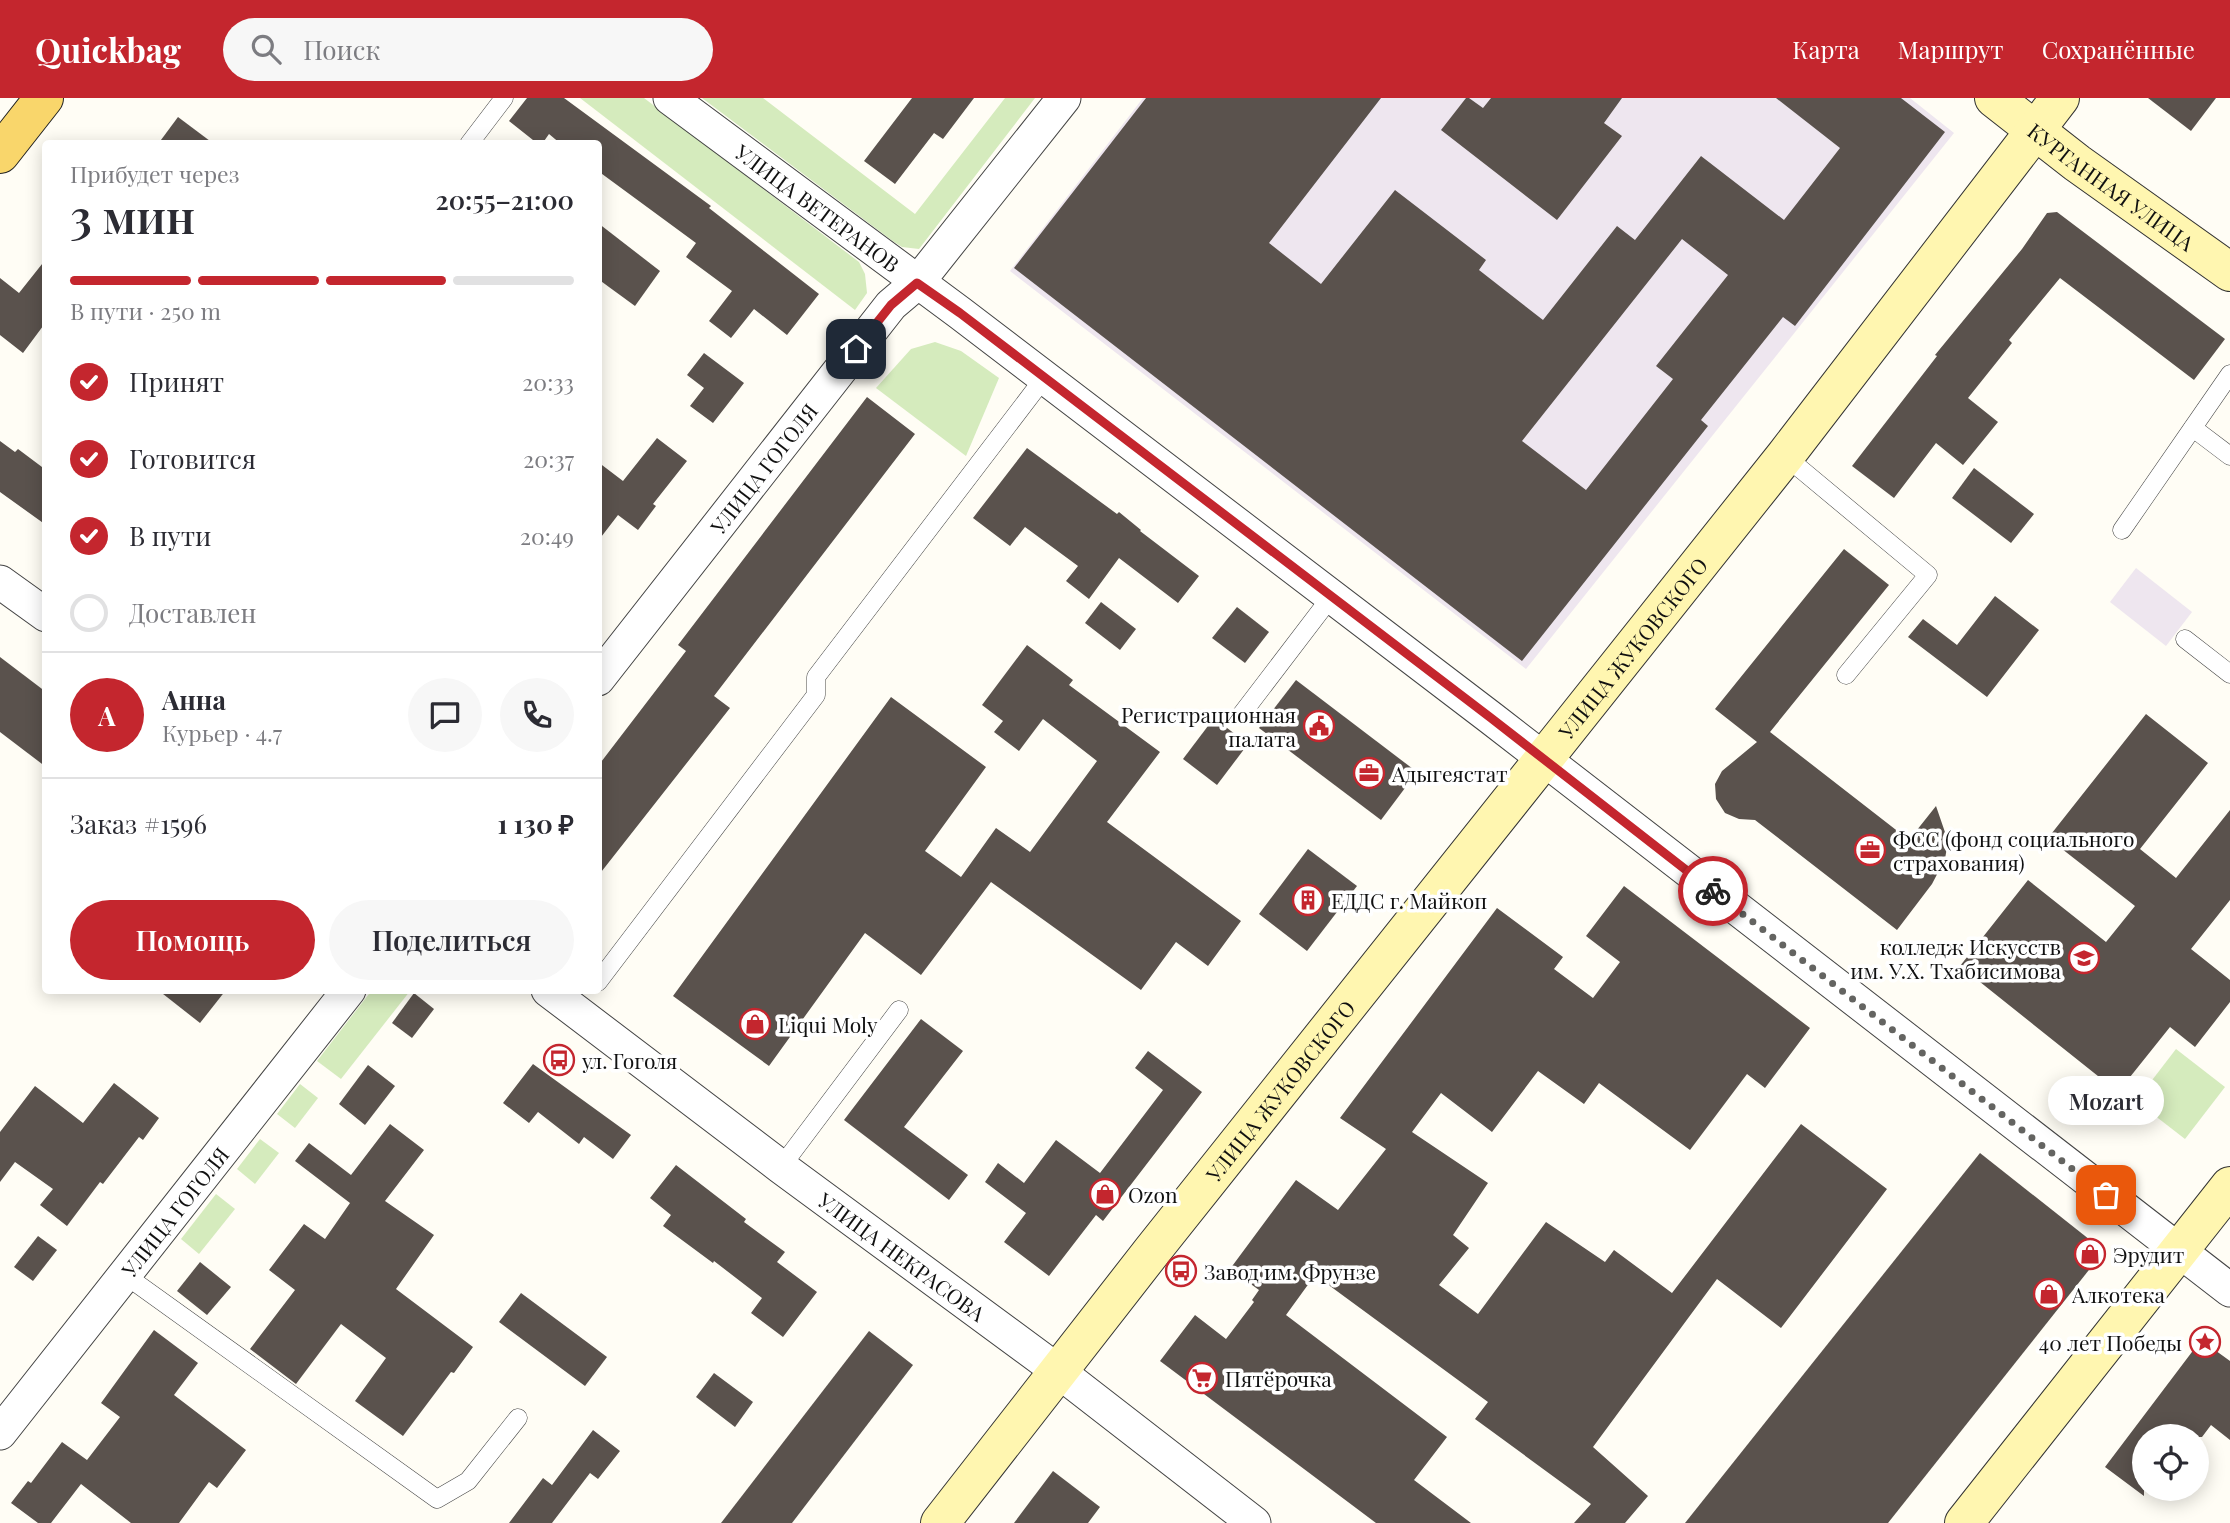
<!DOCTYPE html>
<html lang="ru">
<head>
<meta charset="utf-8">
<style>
  :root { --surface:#fff; --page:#f7f7f7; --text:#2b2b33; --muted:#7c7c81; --line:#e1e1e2; --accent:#c4262e }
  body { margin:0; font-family:"Playfair Display",serif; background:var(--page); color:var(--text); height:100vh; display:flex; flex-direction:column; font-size:26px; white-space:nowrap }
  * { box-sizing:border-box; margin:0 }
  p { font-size:23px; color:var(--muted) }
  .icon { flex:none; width:38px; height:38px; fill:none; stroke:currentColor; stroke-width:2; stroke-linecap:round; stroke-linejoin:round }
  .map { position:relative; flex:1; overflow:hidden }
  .panel { position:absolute; left:42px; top:42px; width:560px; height:854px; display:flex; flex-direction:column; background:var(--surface); border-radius:7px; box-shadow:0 4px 18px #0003 }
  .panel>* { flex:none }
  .fabs { position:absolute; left:2132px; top:1326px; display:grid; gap:14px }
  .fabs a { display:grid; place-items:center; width:77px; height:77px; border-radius:50%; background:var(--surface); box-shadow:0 4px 18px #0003; font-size:35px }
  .pin { position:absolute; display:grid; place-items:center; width:60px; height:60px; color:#fff; margin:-30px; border-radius:14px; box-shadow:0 4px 10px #0006 }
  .courier { position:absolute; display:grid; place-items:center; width:70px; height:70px; margin:-35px; border:5px solid #c4262e; border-radius:50%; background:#fff; color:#222; box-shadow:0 2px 9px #0007 }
  .bubble { position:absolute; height:49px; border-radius:24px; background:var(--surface); box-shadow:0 4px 18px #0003; font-size:23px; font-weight:600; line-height:49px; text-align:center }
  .head em { font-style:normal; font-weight:600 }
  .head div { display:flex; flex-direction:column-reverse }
  .head { display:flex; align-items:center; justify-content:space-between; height:119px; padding:0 28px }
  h1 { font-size:46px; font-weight:600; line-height:52px }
  .bar { display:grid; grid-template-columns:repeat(4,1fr); gap:10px 7px; align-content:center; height:84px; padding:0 28px }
  .bar i { height:9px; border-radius:5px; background:var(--line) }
  .bar .on { background:var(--accent) }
  .bar p { grid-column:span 4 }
  .line { display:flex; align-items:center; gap:18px; padding:0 28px; border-top:2px solid var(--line) }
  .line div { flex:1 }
  .round { display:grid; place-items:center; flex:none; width:74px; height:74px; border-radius:37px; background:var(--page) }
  ol { padding:0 28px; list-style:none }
  li { display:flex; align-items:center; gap:21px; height:77px }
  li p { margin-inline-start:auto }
  li .icon { padding:7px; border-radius:50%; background:var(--accent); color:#fff; stroke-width:4 }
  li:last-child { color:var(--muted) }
  li i { width:38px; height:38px; border:4px solid var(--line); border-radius:50% }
  .action { display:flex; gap:14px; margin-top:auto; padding:14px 28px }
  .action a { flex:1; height:80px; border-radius:42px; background:var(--accent); color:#fff; font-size:28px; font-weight:600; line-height:80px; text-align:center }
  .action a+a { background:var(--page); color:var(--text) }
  header { display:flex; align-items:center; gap:42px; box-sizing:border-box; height:98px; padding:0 35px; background:var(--accent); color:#fff }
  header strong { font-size:33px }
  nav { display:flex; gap:38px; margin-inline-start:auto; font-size:24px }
  .search { width:490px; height:63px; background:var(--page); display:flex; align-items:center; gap:18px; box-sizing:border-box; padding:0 24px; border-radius:38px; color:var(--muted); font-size:26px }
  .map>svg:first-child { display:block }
  .industrial { fill:#eee6ef }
  .green { fill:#d5ebbd }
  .building { fill:#5a524d; fill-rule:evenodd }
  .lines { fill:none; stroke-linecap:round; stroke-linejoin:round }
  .lane-casing { stroke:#444; stroke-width:19 }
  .street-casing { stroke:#444; stroke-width:35 }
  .secondary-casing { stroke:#333; stroke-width:40 }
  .primary-casing { stroke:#222; stroke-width:40 }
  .lane { stroke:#fff; stroke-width:18 }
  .street { stroke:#fff; stroke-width:33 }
  .secondary { stroke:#fff6b0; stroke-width:38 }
  .primary { stroke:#f9d66b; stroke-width:38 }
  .done { stroke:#646461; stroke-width:7; stroke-dasharray:0 12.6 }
  .route { stroke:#c4262e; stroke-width:9 }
  .labels { text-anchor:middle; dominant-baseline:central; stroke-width:7; stroke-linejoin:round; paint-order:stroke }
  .street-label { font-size:21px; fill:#111; stroke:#fff }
  .poi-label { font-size:21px; fill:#111; stroke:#fff; text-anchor:start }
</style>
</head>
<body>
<header>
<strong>Quickbag</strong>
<div class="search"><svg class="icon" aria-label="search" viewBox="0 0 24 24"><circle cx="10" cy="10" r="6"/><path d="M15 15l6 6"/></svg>Поиск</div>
<nav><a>Карта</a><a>Маршрут</a><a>Сохранённые</a></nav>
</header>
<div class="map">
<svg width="2230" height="1425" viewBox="0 0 2230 1425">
  <rect width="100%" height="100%" fill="#fffdf5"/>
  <g class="industrial">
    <path d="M1143 0H1910L1954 35 1526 571 1010 173Z"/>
    <path d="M2136 470 2192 514 2166 548 2110 504Z"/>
  </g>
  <g class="green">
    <path d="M580 0H644L859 164 865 176 867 195 855 212Z"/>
    <path d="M702 0H763L915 116 1005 0H1035L919 151 902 149 894 144Z"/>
    <path d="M935 244 961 253 999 280 966 358 876 290 911 251Z"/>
    <path d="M372 892 410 893 341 981 317 963Z"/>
    <path d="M2176 951 2225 989 2185 1041 2136 1003Z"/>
    <path d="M300 986 318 1000 295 1030 277 1016Z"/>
    <path d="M260 1041 279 1055 255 1086 237 1071Z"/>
    <path d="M216 1096 235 1111 199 1156 181 1141Z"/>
  </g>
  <g class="building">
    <path d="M527 0H564L711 108 709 110 819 196 787 237 754 211 731 240 709 223 732 193 686 159 696 145 598 73V46H561L549 36 542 46H538L509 23Z"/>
    <path d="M912 0H974L943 41 934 35 895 86 864 63Z"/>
    <path d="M1146 0H1381L1269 145 1321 186 1395 92 1486 162 1479 172 1543 222 1617 128 1635 142 1701 58 1784 122 1840 50 1776 0H1901L1945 34 1795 228 1783 219 1701 322 1708 328 1522 563 1014 170ZM1682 141 1728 177 1656 268 1673 281 1586 392 1522 343Z"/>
    <path d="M1466 0H1469L1483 10 1491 0H1622L1604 25 1622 38 1557 122 1441 32Z"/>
    <path d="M2148 0H2216L2191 33Z"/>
    <path d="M178 19 214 46H158Z"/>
    <path d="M2057 114 2225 241 2194 282 2060 180 2009 242 2012 245 1968 300 1998 324 1963 367 1936 345 1894 400 1852 368 1937 258 1935 257 2022 151 2047 115Z"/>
    <path d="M598 125 660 173 635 208 598 181Z"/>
    <path d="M46 161V224L23 255 0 237V180L19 195Z"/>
    <path d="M704 255 744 285 713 325 690 308 704 290 687 277Z"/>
    <path d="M867 299 915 336 714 598 730 610 598 778V668L686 553 678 547Z"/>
    <path d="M657 340 687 363 653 406 656 408 638 432 618 417 598 443V364L623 383Z"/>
    <path d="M0 343 15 354 18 351 46 372V427L0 394Z"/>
    <path d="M1027 350 1117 416 1119 414 1141 432 1140 433 1199 478 1178 505 1119 460 1089 501 1066 483 1078 468 1025 429 1010 448 973 420Z"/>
    <path d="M1974 370 2034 416 2011 445 1952 400Z"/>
    <path d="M1844 451 1889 487 1770 634 1909 742 1936 708 1948 743 1945 761 1932 786 1897 832 1755 722 1739 721 1725 715 1716 701 1715 686 1722 673 1757 644 1715 611Z"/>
    <path d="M1995 498 2039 532 1987 599 1908 539 1923 521 1957 547Z"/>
    <path d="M1101 504 1136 531 1120 552 1085 525Z"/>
    <path d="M1237 509 1269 534 1245 565 1212 540Z"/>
    <path d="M1027 547 1073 582 1069 587 1160 654 1107 724 1241 823 1208 868 1176 844 1141 892 991 784 921 877 865 835 769 968 673 898 891 599 986 669 925 753 961 779 996 730 1030 754 1097 663 1043 621 1019 653 994 634 1003 623 982 607Z"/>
    <path d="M0 559 46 594V669L0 634Z"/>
    <path d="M1296 582 1417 674 1381 722 1259 630Z"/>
    <path d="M2146 616 2208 665 2140 751 2176 780 2230 712V802L2191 851 2230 882V904L2195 949 2170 929 2118 994 1960 868 2028 782 2106 844 2135 808 2048 740Z"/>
    <path d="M1214 620 1248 646 1217 687 1183 661Z"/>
    <path d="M1308 751 1357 788 1307 853 1259 816Z"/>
    <path d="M1624 788 1810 930 1765 990 1747 976 1690 1052 1599 985 1584 1006 1538 973 1492 1034 1441 995 1412 1034 1488 1085 1453 1137 1469 1150 1439 1187 1478 1216 1546 1124 1605 1164 1614 1152 1672 1195 1801 1026 1887 1091 1781 1230 1717 1181 1593 1349 1648 1398 1625 1425H1574L1591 1406 1475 1321 1488 1304 1315 1177 1286 1217 1447 1339 1414 1382 1471 1425H1376L1160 1263 1195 1217 1226 1241 1254 1204 1252 1202 1259 1192 1230 1171 1296 1082 1338 1112 1386 1051 1340 1020 1497 810 1563 859 1554 871 1593 900 1620 864 1586 838Z"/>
    <path d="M158 892H226L200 925Z"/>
    <path d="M414 895 434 911 412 940 392 925Z"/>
    <path d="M921 921 963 953 904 1029 968 1077 949 1102 844 1022Z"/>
    <path d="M1148 953 1202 994 1103 1123 1096 1117 1049 1178 1004 1144 1026 1115 985 1084 998 1065 1024 1085 1056 1042 1100 1075 1163 992 1135 970Z"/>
    <path d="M533 966 631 1037 613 1061 584 1039 579 1046 538 1014 529 1025 503 1005Z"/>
    <path d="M368 967 395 988 365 1027 339 1006Z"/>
    <path d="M114 985 159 1020 143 1042 139 1039 103 1086 100 1084 67 1128 40 1107 53 1091 15 1064 0 1084V1034L35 988 83 1025Z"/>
    <path d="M390 1026 424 1052 385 1103 434 1137 396 1191 473 1249 454 1275 451 1274 403 1338 355 1303 386 1260 341 1226 296 1286 250 1251 295 1192 269 1172 304 1126 325 1141 350 1105 295 1063 309 1045 351 1077Z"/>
    <path d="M1980 1055 2104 1153 1888 1425H1685Z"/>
    <path d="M676 1067 746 1121 744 1124 785 1154 777 1164 817 1194 783 1239 751 1215 762 1200 714 1163 713 1165 663 1128 671 1117 650 1100Z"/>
    <path d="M38 1138 57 1152 33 1183 14 1169Z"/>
    <path d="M200 1164 231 1189 207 1217 177 1193Z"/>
    <path d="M521 1195 607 1259 585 1288 499 1224Z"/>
    <path d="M154 1232 198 1265 174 1297 246 1352 217 1390 209 1384 179 1425H131L81 1386 51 1425H38L11 1405 28 1383 31 1385 62 1344 87 1362 120 1319 101 1305Z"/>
    <path d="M869 1233 913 1267 792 1425H721Z"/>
    <path d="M2201 1242 2230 1263V1342L2211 1327 2202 1339H2144V1398L2105 1369Z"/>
    <path d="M714 1275 753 1304 735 1329 696 1299Z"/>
    <path d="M593 1332 620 1353 598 1381 590 1375 552 1425H509L543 1380 552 1387Z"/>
    <path d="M1053 1373 1100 1409 1088 1425H1014Z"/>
  </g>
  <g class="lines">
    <g class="lane-casing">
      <g id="lane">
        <path d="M469 46 504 0"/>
        <path d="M2193 330 2230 358"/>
        <path d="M1785 358 1928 477 1846 577"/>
        <path d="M2122 432 2230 276"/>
        <path d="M2185 541 2230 576"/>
        <path d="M1241 617 1331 499"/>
        <path d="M598 884 816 597V579L1044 280"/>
        <path d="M781 1069 899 912"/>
        <path d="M125 1177 437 1401 468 1383 518 1320"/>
      </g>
    </g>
    <g class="street-casing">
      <g id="street">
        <path id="s1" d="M670 0 960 215 1491 620 2230 1192"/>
        <path d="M0 484 46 517"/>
        <path id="s2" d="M598 581 891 207 917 185 1064 0"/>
        <path id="s3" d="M548 892 781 1069 1058 1273 1254 1425"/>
        <path id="s4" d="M0 1335 349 892"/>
      </g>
    </g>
    <g class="secondary-casing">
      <g id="secondary">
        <path id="s5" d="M1994 0 2077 65 2230 174"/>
        <path id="s6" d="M940 1425 1152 1153 1785 358 2060 0"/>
        <path d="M1964 1425 2230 1088"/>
      </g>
    </g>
    <g class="primary-casing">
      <path id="primary" d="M0 56 44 0"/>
    </g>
    <use href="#lane" class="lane"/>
    <use href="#street" class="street"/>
    <use href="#secondary" class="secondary"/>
    <use href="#primary" class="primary"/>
  </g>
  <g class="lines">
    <path class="done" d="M1713 793 2106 1097"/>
    <path class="route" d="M856 251 891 207 917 185 960 215 1491 620 1713 793"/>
  </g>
  <defs>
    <g id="civic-ring" transform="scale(1.575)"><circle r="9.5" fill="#fff" stroke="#c4262e" stroke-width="1.5"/><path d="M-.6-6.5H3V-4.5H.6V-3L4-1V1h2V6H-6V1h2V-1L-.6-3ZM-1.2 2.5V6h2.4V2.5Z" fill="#c4262e"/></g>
    <g id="office-ring" transform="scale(1.575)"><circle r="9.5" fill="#fff" stroke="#c4262e" stroke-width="1.5"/><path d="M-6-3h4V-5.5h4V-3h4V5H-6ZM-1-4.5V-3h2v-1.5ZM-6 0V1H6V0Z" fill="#c4262e"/></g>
    <g id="building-ring" transform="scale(1.575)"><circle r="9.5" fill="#fff" stroke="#c4262e" stroke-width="1.5"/><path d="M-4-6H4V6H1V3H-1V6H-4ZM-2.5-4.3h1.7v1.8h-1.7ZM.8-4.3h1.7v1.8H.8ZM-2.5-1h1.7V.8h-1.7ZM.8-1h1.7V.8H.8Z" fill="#c4262e"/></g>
    <g id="school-ring" transform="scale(1.575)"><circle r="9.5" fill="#fff" stroke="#c4262e" stroke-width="1.5"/><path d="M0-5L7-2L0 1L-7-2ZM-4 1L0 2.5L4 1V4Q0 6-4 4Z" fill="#c4262e"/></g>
    <g id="shop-ring" transform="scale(1.575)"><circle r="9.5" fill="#fff" stroke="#c4262e" stroke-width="1.5"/><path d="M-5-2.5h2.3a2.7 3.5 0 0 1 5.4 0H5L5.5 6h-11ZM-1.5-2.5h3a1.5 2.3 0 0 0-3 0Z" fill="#c4262e"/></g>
    <g id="bus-ring" transform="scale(1.575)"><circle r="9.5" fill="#fff" stroke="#c4262e" stroke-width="1.5"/><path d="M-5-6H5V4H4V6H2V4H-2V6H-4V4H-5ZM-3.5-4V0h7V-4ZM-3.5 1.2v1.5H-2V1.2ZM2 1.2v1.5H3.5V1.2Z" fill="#c4262e"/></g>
    <g id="sight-ring" transform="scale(1.575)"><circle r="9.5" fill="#fff" stroke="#c4262e" stroke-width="1.5"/><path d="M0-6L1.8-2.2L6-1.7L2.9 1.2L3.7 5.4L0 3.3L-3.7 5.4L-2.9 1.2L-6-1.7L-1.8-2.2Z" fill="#c4262e"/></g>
    <g id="supermarket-ring" transform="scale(1.575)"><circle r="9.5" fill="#fff" stroke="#c4262e" stroke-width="1.5"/><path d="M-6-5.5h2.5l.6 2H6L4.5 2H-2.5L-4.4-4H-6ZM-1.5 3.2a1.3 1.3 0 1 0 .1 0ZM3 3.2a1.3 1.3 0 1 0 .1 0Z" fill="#c4262e"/></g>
  </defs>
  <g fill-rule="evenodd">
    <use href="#civic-ring" x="1319" y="628"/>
    <use href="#office-ring" x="1369" y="675"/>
    <use href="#office-ring" x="1870" y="752"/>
    <use href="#building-ring" x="1308" y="802"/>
    <use href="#school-ring" x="2084" y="860"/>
    <use href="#shop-ring" x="755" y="926"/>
    <use href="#bus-ring" x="559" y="962"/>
    <use href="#shop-ring" x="1105" y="1096"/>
    <use href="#shop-ring" x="2090" y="1156"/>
    <use href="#bus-ring" x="1181" y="1173"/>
    <use href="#shop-ring" x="2049" y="1196"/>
    <use href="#sight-ring" x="2205" y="1244"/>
    <use href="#supermarket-ring" x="1202" y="1280"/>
  </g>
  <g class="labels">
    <g class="street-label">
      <text stroke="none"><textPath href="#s5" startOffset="147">КУРГАННАЯ УЛИЦА</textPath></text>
      <text stroke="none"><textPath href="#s1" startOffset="184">УЛИЦА ВЕТЕРАНОВ</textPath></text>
      <text stroke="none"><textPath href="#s2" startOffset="268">УЛИЦА ГОГОЛЯ</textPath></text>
      <text stroke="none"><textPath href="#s6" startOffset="1116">УЛИЦА ЖУКОВСКОГО</textPath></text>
      <text stroke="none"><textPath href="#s6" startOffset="550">УЛИЦА ЖУКОВСКОГО</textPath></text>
      <text stroke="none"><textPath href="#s4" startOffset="282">УЛИЦА ГОГОЛЯ</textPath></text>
      <text stroke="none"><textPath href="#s3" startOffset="443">УЛИЦА НЕКРАСОВА</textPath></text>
    </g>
    <g class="poi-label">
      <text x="1296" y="616" text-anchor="end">Регистрационная<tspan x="1296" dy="24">палата</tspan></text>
      <text x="1392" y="675">Адыгеястат</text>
      <text x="1893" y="740">ФСС (фонд социального<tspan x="1893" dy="24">страхования)</tspan></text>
      <text x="1331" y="802">ЕДДС г. Майкоп</text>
      <text x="2061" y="848" text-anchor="end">колледж Искусств<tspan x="2061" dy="24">им. У.Х. Тхабисимова</tspan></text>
      <text x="778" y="926">Liqui Moly</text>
      <text x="582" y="962">ул. Гоголя</text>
      <text x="1128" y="1096">Ozon</text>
      <text x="2113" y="1156">Эрудит</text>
      <text x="1204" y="1173">Завод им. Фрунзе</text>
      <text x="2072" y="1196">Алкотека</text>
      <text x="2182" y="1244" text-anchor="end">40 лет Победы</text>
      <text x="1225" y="1280">Пятёрочка</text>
    </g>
  </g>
</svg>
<div class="fabs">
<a><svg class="icon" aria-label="locate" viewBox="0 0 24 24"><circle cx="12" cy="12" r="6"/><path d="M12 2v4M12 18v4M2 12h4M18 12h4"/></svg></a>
</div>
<div class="pin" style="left:2106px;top:1097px;background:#ea580c"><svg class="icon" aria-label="bag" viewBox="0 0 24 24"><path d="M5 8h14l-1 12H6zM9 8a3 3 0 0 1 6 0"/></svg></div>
<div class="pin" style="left:856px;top:251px;background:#1f2937"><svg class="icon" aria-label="home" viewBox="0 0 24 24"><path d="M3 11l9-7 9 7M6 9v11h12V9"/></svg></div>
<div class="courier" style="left:1713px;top:793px"><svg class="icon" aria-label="bike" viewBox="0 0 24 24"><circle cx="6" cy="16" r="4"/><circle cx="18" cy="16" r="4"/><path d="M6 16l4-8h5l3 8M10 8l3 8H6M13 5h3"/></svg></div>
<div class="bubble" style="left:2048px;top:978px;width:116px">Mozart</div>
<section class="panel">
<div class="head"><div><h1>3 мин</h1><p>Прибудет через</p></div><em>20:55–21:00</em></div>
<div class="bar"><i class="on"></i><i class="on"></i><i class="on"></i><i></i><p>В пути · 250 m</p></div>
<ol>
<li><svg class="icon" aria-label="check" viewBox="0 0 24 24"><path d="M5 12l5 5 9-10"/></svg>Принят<p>20:33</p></li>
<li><svg class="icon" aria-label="check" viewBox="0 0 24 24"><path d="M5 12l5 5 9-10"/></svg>Готовится<p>20:37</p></li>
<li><svg class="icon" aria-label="check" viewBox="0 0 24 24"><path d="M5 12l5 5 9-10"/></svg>В пути<p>20:49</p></li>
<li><i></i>Доставлен</li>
</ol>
<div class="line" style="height:126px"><b class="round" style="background:var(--accent);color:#fff">А</b><div><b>Анна</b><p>Курьер · 4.7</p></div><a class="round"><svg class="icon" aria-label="chat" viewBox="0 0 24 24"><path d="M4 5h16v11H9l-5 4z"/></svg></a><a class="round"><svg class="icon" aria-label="phone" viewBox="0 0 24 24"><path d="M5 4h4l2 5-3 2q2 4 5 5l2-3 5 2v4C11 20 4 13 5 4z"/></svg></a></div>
<div class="line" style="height:91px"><div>Заказ #1596</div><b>1 130 ₽</b></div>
<div class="action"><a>Помощь</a><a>Поделиться</a></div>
</section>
</div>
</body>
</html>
